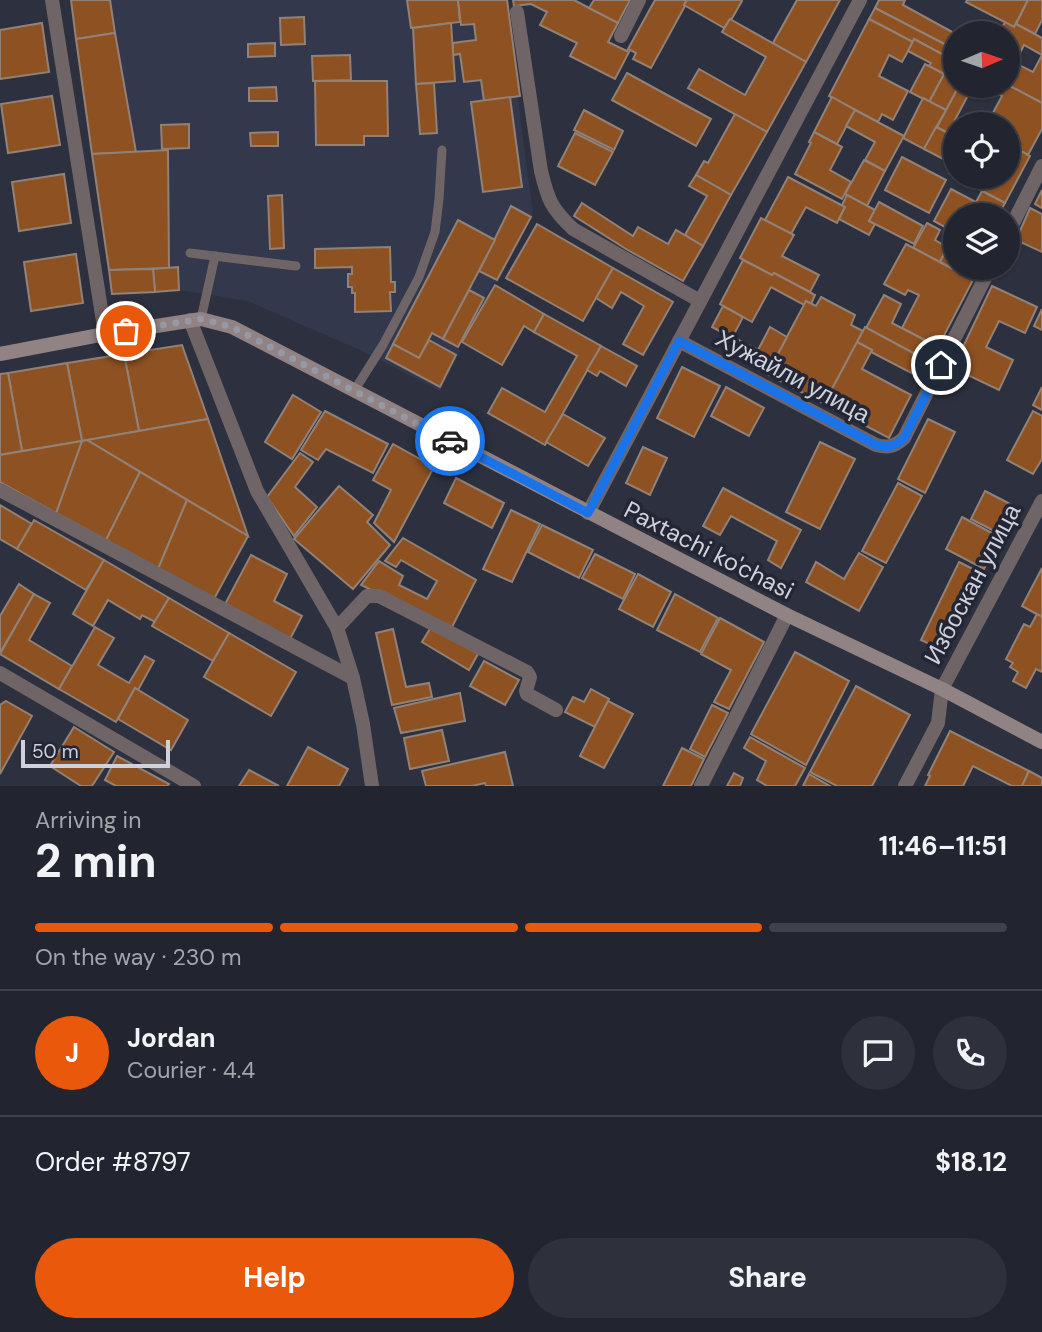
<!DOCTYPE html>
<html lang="en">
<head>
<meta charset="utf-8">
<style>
  :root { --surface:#22252f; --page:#2e313b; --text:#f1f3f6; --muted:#a2a5aa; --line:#3f424b; --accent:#ea580c }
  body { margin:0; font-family:"DM Sans",sans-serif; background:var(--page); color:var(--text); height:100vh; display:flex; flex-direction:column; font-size:26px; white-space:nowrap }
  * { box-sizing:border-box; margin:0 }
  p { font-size:23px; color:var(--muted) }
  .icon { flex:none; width:38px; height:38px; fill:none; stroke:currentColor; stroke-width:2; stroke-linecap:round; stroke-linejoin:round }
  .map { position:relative; height:786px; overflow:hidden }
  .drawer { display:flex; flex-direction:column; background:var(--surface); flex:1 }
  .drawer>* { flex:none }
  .needle { width:46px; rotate:88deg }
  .buttons { position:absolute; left:943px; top:21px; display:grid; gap:14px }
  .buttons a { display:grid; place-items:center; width:77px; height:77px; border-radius:50%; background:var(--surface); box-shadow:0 2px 5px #0004,0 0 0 2px var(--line); font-size:35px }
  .scale { position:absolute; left:21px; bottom:18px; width:149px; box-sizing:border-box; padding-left:7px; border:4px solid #cfd1db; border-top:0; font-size:19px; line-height:24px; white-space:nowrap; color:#cfd1db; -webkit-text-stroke:5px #232735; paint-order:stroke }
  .pin { position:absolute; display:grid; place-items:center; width:60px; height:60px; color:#fff; margin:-30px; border:4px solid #fff; border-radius:50%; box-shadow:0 2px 7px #0007 }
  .courier { position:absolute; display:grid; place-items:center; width:70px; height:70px; margin:-35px; border:5px solid #1a73e8; border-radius:50%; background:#fff; color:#222; box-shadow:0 2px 9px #0007 }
  .summary em { font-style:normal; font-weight:700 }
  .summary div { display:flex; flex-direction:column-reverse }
  .summary { display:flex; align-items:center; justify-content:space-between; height:119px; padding:0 35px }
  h1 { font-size:46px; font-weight:700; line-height:52px }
  .bar { display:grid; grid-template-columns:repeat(4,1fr); gap:10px 7px; align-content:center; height:84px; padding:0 35px }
  .bar i { height:9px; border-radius:5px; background:var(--line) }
  .bar .current { background:var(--accent) }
  .bar p { grid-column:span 4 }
  .line { display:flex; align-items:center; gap:18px; padding:0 35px; border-top:2px solid var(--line) }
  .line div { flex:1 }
  .round { display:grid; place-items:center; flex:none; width:74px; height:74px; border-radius:37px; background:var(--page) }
  .cta { display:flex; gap:14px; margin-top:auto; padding:14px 35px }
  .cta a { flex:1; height:80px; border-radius:42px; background:var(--accent); color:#fff; font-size:28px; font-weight:700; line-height:80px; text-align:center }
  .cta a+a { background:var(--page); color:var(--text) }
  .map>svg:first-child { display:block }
  .built { fill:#33384d }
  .building { fill:#8e5122; stroke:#928176; stroke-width:2 }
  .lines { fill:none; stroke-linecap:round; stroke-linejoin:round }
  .lane { stroke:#6f6567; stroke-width:9 }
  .street { stroke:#6f6567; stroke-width:14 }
  .secondary { stroke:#918284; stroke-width:14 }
  .done { stroke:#9699a4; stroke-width:7; stroke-dasharray:0 12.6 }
  .route { stroke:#1a73e8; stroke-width:9 }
  .labels { text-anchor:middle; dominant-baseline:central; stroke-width:7; stroke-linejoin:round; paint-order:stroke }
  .street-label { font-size:24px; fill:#cfd1db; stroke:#232735 }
</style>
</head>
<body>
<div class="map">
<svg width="1042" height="786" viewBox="0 0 1042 786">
  <rect width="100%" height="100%" fill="#2d313f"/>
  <path class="built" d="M70 0H505L533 214 498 283 494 282 458 349 460 351 440 391 362 351 248 301 179 290 155 292 153 269 109 270Z"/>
  <g class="building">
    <path d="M71 0H110L115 33 76 39Z"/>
    <path d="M407 0H458L460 22 411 28Z"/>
    <path d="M458 0H507L520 96 484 101 481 80 464 82 460 54 453 55V43L476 40 474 24 461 25Z"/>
    <path d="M513 0H574L618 23 608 42 629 52 615 79 570 56 577 43 540 25 547 12 531 4 514 6Z"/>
    <path d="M594 0H630L618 23 589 8Z"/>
    <path d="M655 0H687L684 5 685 6 651 68 633 59 636 53 628 49Z"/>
    <path d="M687 0H741L742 1 731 20 730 19 724 28 684 5Z"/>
    <path d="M797 0H840L806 62 773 43Z"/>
    <path d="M879 0H905L903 5 954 33 948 46 875 8Z"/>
    <path d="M967 0H1028L1014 27 966 2Z"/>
    <path d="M1028 0H1042V20L1035 34 1016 24Z"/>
    <path d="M875 8 956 50 951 59 914 39 913 42 869 19Z"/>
    <path d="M304 17 305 44 281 45 280 18Z"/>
    <path d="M730 19 806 62 767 132 688 88 699 69 745 95 766 57 722 32Z"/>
    <path d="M869 19 913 42 902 62 889 55 879 76 908 91 893 120 882 114 878 122 829 96Z"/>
    <path d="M1005 22 1014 27 1016 24 1042 38V55L1024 45 1015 63 1033 72 1042 55V103L1008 85V33H999Z"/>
    <path d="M42 23 49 72 0 79V30Z"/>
    <path d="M451 23 455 81 416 84 413 28Z"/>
    <path d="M115 33 136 152 92 154 76 39Z"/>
    <path d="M914 39 951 59 944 74 929 66 931 63 908 51Z"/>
    <path d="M275 43V56L248 57V44Z"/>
    <path d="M350 55 351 80 313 81 312 56Z"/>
    <path d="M951 61 956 63V86H959L946 110 929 102Z"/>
    <path d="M925 64 944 74 929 102 910 92Z"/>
    <path d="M627 73 711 119 696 146 612 100Z"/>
    <path d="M315 81H387L388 136H364V145H316Z"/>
    <path d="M434 83 437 133 420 134 416 84Z"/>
    <path d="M1008 85 1042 103V129L1028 155 1008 144V124H987L1002 96 982 86Z"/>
    <path d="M959 86H973L948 133 937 127Z"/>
    <path d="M276 87 277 101H249V88Z"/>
    <path d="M52 96 60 145 8 153 1 104Z"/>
    <path d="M510 97 522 187 483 192 471 102Z"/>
    <path d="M832 97 855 110 837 144 814 132Z"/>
    <path d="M923 98 946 110 924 149 903 138Z"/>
    <path d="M584 110 623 131 614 150 574 130Z"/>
    <path d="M855 110 904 136 885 171 865 160 875 142 846 126Z"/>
    <path d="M735 114 767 132 731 195 696 175 704 161 708 163Z"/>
    <path d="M189 124V148L162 149 161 125Z"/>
    <path d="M936 127 956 137V177L949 173 953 164 924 149Z"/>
    <path d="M278 132V146H251L250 133Z"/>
    <path d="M814 132 842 147 830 170 851 182 842 199 795 174 811 143 809 142Z"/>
    <path d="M575 133 613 152 595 185 558 166Z"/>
    <path d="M1008 144 1030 156 1005 203 956 177H1008Z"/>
    <path d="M168 150 169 268 109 270 92 154Z"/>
    <path d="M902 157 946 180 929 213 885 190Z"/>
    <path d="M864 160 885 171 867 206 845 194Z"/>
    <path d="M64 174 71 223 19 231 12 182Z"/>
    <path d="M696 175 731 195 703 246 685 235 707 196 689 186Z"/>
    <path d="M788 177 845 207 837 223 806 207 791 234 765 220Z"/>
    <path d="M951 189 995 212 993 215H956V233L934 221Z"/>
    <path d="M1042 190V208L1035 204Z"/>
    <path d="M982 191 1005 203 999 214 976 202Z"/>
    <path d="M282 195 284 248 270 249 268 196Z"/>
    <path d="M847 195 875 210 869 221 875 224 869 235 839 219 845 207 842 205Z"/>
    <path d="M879 202 923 226 914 244 869 221Z"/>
    <path d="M582 203 633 236 638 227 668 244 676 230 703 246 683 281 626 249 574 216Z"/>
    <path d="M511 206 531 217 497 280 479 271Z"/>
    <path d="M1030 208 1042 214V252L1016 240Z"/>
    <path d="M761 218 794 235 782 256 819 275 810 292 774 273 772 275 740 258Z"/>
    <path d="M458 220 495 240 443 339 432 333 419 358 393 344Z"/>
    <path d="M927 223 940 230 935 240 947 247 940 262 913 248Z"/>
    <path d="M537 224 613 268 583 321 506 278Z"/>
    <path d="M952 239 956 240V268H974L969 278 940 262Z"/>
    <path d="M906 244 973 280 938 347 902 328 919 295 908 290 905 295 884 284Z"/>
    <path d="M390 247 391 282H395V292H390L391 311 355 312V293H352V287H348V274H352V267L315 268V249Z"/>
    <path d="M76 254 83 303 31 311 24 262Z"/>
    <path d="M743 260 772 275 774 273 815 295 811 304 806 301 804 305 771 287 752 322 720 304Z"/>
    <path d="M178 267 179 290 155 292 153 269Z"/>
    <path d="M613 268 673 302 643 355 623 344 644 306 621 292 612 308 596 298Z"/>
    <path d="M153 269 155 292 112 294 109 270Z"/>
    <path d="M495 285 544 314 534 332 524 326 502 365 462 342Z"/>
    <path d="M992 286 1037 307 1025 333 999 321 986 347 1013 360 999 390 953 368Z"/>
    <path d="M469 290 484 298 458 347 443 339Z"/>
    <path d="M884 295 901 304 892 323 938 347 930 362 866 328Z"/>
    <path d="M821 297 855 315 851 325 863 331 824 404 767 374 806 301 816 306Z"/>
    <path d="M723 306 743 317 732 338 712 327Z"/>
    <path d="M1042 309V330L1034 326Z"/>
    <path d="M544 314 601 346 545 445 488 413 502 388 545 412 577 356 534 332Z"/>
    <path d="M770 327 787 337 767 374 750 365 752 361 729 349 735 338 758 350Z"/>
    <path d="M865 327 930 362 921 378 871 352 872 350 857 342Z"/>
    <path d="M429 340 456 355 440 387 386 358 393 344 419 358Z"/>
    <path d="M857 342 872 350 862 369 911 395 889 438 824 404Z"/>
    <path d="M182 345 208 419 139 431 124 354Z"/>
    <path d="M601 346 637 366 626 386 600 371 597 376 587 370Z"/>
    <path d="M124 354 139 431 82 441 67 363Z"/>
    <path d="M67 363 82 441 22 451 8 373Z"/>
    <path d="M682 367 720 386 694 437 657 418Z"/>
    <path d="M8 373 22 451 0 455V374Z"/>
    <path d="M726 387 764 408 749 436 711 416Z"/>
    <path d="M1042 387V410L1033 405Z"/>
    <path d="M293 395 321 412 292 459 265 442Z"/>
    <path d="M325 411 388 444 373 473 326 449 318 460 301 450Z"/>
    <path d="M1033 411 1042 416V459L1033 474 1007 460Z"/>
    <path d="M563 414 605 438 588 466 546 442Z"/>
    <path d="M208 419 248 536 87 440Z"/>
    <path d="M928 419 955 432 925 493 898 479Z"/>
    <path d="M87 440 140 472 106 540 56 513 82 441Z"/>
    <path d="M82 441 56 513 0 482V455Z"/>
    <path d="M820 442 855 459 820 529 786 512Z"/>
    <path d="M393 444 434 467 394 542 374 523 391 490 373 480Z"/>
    <path d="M643 447 667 458 650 495 626 483Z"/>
    <path d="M300 453 313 462 295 487 317 507 294 536 267 497Z"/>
    <path d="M140 472 187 500 158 569 106 540Z"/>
    <path d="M456 478 504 503 492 528 444 503Z"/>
    <path d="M898 483 922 496 886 563 862 551Z"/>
    <path d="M339 486 373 515 367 522 390 545 353 589 294 539Z"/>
    <path d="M723 488 801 530 781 568 768 560 777 541 731 516 720 535 703 526Z"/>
    <path d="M985 491 1016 507 1002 535 971 519Z"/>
    <path d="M187 500 248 536 214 599 158 569Z"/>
    <path d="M0 505 32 524 17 549 0 539Z"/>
    <path d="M511 510 540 524 512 582 483 569Z"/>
    <path d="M962 517 1001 538 984 569 946 549Z"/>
    <path d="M34 520 104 560 86 590 17 549Z"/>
    <path d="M542 525 593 550 579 578 528 552Z"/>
    <path d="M403 538 476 580 451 629 361 585 379 561 403 576 399 585 427 599 437 581 401 560 396 567 385 561Z"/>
    <path d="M859 553 883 567 859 611 806 582 816 562 844 579Z"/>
    <path d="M595 554 635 574 623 599 582 578Z"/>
    <path d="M251 555 287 574 274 601 302 616 289 641 224 606Z"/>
    <path d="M104 560 169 598 155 622 142 615 140 619 108 600 93 626 73 614Z"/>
    <path d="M959 562 981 573 942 650 921 640Z"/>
    <path d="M1042 568V617L1022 606Z"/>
    <path d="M638 574 671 592 653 627 619 609Z"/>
    <path d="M19 584 34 594 0 653V616Z"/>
    <path d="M34 594 50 603 29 640 72 666 59 689 0 654Z"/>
    <path d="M675 594 718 618 700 652 657 630Z"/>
    <path d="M169 598 229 633 213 661 152 626Z"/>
    <path d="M1037 614 1042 617V672L1036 669 1026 688 1013 681 1018 672 1010 667 1013 663 1006 659 1024 624 1030 627Z"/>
    <path d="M720 618 764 642 729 709 714 702 731 670 701 654Z"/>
    <path d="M95 627 114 638 98 665 129 683 145 656 154 661 138 690 135 688 116 722 59 689Z"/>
    <path d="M431 627 478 654 469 670 422 642Z"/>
    <path d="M393 629 406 687 429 683 432 697 392 705 376 633Z"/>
    <path d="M229 633 296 672 271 716 204 677Z"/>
    <path d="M795 652 849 681 806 765 751 734Z"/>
    <path d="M484 661 519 680 505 705 470 686Z"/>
    <path d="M856 686 910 715 872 786H837L810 772Z"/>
    <path d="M135 688 188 720 171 750 118 719Z"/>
    <path d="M591 689 609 699 595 727 565 712 573 697 584 702Z"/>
    <path d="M460 693 465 721 401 733 394 708Z"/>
    <path d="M6 701 32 716 0 774V705Z"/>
    <path d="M608 701 633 714 604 768 580 756Z"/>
    <path d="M712 705 728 713 705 757 690 749Z"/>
    <path d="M74 727 114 752 92 786H81L50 766Z"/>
    <path d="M442 730 449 761 410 769 404 738Z"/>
    <path d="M950 731 1029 771 1022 786H1012L973 766 963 786H925L930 776 928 775Z"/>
    <path d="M750 737 805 768 795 786H767L757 780 766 761 744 748Z"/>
    <path d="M308 747 348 769 339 786H287Z"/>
    <path d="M682 748 704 759 691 786H663Z"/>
    <path d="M505 752 513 786H486L485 783 472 786H426L422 771Z"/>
    <path d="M117 756 169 784 167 786H116L105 780Z"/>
    <path d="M249 770 279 786H239Z"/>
    <path d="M1029 771 1042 778V786H1022Z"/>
    <path d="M734 773 743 778 740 786H727Z"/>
    <path d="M809 774 830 786H803Z"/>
  </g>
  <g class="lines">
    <g class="lane">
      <path d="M190 253 296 266"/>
      <path d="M201 319 215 256"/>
      <path d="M354 391 383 345 419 277 435 232 439 199 442 150"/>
    </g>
    <g class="street">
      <path d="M52 0 105 334"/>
      <path d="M517 12 541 171C548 200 551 208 573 229L700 301"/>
      <path d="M621 36 639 0"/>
      <path d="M1008 233 1042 166"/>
      <path d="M190 320 257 491 337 628 353 678 363 724 372 786"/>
      <path d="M679 341 876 445C888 448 894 447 904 438L990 268"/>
      <path d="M0 490 353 678"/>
      <path d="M588 513 860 0"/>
      <path d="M337 628 367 596H379L527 672 530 677 526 691 527 694 556 710"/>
      <path d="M0 673 194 786"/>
      <path d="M701 786 787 615"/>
      <path d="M905 786 938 723 942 689 1042 501"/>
    </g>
    <path class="secondary" d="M0 354 105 334 201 319 232 327 787 615 942 689 1042 742"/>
  </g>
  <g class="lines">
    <path class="done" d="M126 331 201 319 232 327 450 441"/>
    <path class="route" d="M450 441 588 513 679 341 876 445C888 448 894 447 904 438L941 365"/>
  </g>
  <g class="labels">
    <g class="street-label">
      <text transform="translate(793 376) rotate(28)">Хужайли улица</text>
      <text transform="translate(709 550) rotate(27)">Paxtachi ko'chasi</text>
      <text transform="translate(972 584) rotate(-62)">Избоскан улица</text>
    </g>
  </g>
</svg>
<div class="buttons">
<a><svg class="needle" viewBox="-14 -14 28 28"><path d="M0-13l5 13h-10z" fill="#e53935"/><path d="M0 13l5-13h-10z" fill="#a2a5aa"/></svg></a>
<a><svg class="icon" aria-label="locate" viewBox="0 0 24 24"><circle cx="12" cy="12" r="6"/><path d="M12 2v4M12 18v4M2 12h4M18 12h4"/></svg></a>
<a><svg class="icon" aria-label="layers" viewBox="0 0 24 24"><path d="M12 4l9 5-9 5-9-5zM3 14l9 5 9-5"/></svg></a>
</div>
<div class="scale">50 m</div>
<div class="pin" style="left:126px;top:331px;background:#ea580c"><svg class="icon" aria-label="bag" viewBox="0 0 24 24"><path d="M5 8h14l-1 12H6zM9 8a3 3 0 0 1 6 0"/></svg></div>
<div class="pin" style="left:941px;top:365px;background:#1f2937"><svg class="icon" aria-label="home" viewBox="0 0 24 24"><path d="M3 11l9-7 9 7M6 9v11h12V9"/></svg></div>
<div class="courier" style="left:450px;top:441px"><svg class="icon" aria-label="car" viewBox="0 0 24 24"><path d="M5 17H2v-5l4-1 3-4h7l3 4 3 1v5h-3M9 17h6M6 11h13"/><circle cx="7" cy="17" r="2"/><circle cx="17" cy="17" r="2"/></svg></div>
</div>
<section class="drawer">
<div class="summary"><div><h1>2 min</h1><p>Arriving in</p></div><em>11:46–11:51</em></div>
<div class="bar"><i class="current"></i><i class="current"></i><i class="current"></i><i></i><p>On the way · 230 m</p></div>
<div class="line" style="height:126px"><b class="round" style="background:var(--accent);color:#fff">J</b><div><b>Jordan</b><p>Courier · 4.4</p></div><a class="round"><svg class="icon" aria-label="chat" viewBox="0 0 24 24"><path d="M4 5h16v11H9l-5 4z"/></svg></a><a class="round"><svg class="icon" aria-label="phone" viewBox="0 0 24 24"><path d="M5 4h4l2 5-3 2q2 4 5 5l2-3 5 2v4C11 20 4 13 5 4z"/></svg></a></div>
<div class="line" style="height:91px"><div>Order #8797</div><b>$18.12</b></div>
<div class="cta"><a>Help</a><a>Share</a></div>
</section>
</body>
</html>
